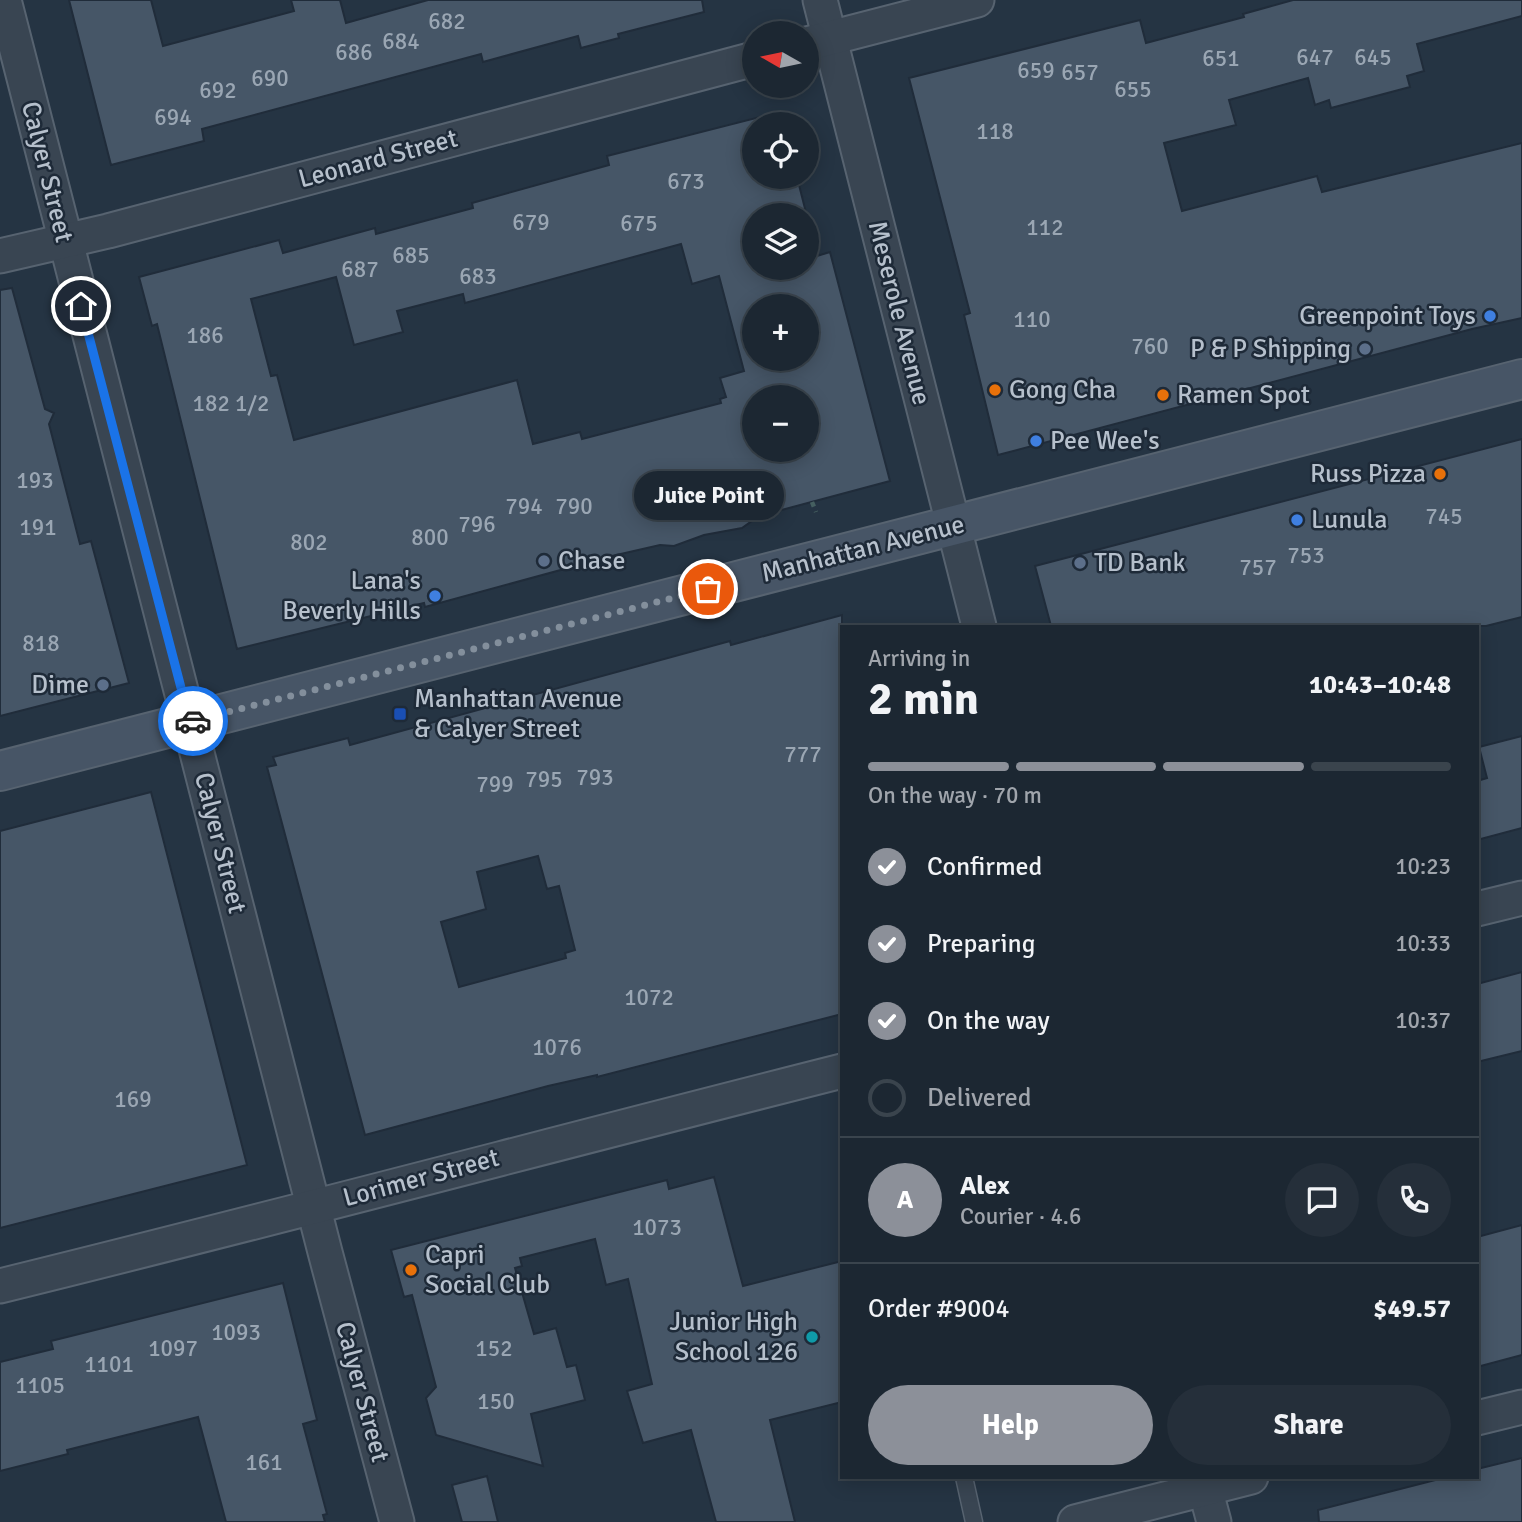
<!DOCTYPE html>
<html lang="en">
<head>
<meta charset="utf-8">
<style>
  :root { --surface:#1c2732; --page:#252f3a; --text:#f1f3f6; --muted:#a0a5ac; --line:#3a444d; --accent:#8c9099 }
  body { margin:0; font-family:Signika,sans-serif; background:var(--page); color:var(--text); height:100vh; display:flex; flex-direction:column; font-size:26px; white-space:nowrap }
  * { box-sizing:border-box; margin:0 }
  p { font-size:23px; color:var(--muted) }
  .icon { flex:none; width:38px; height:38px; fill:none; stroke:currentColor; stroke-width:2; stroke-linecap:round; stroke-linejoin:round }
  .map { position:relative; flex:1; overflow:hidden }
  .details { position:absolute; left:840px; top:625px; width:639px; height:854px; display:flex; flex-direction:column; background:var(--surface); border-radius:0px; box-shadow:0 4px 18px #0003,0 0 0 2px var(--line) }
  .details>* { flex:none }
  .needle { width:46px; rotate:279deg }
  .buttons { position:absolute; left:742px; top:21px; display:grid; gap:14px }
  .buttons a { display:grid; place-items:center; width:77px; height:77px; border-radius:50%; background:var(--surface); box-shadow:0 4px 18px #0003,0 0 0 2px var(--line); font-size:35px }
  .pin { position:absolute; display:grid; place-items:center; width:60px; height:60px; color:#fff; margin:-30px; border:4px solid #fff; border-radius:50%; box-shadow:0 2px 7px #0007 }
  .courier { position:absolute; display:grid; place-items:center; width:70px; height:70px; margin:-35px; border:5px solid #1a73e8; border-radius:50%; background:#fff; color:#222; box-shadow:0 2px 9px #0007 }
  .bubble { position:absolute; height:49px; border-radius:24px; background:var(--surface); box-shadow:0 4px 18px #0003,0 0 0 2px var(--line); font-size:23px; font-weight:800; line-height:49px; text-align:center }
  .summary em { font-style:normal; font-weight:800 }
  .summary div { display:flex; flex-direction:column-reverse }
  .summary { display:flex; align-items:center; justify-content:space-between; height:119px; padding:0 28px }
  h1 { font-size:46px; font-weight:800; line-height:52px }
  .bar { display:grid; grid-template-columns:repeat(4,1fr); gap:10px 7px; align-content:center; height:84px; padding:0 28px }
  .bar i { height:9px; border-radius:5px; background:var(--line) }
  .bar .on { background:var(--accent) }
  .bar p { grid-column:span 4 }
  .line { display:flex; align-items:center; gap:18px; padding:0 28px; border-top:2px solid var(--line) }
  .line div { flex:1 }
  .round { display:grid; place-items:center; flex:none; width:74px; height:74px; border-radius:37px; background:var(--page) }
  ol { padding:0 28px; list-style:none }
  li { display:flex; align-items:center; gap:21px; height:77px }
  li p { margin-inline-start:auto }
  li .icon { padding:7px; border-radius:50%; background:var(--accent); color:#fff; stroke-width:4 }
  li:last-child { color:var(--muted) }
  li i { width:38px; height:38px; border:4px solid var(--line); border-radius:50% }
  .primary-button { display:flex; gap:14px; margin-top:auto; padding:14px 28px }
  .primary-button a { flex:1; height:80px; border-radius:42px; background:var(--accent); color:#fff; font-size:28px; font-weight:800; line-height:80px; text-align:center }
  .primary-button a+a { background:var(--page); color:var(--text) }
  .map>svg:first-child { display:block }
  .building { fill:#465667; stroke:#202c3a; stroke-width:2; fill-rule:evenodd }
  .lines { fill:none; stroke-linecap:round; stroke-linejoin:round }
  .lane-casing { stroke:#576370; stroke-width:19 }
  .street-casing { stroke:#576370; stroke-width:37 }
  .secondary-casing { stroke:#576370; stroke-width:42 }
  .path { stroke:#455f60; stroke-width:4.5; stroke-dasharray:5 5; stroke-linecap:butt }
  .lane { stroke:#394552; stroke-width:16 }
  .street { stroke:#394552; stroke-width:33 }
  .secondary { stroke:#475566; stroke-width:38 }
  .done { stroke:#838f9c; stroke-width:7; stroke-dasharray:0 12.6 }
  .route { stroke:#1a73e8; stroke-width:9 }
  .shop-dot { fill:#3f7fe0; stroke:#1e2a38; stroke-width:2.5 }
  .service-dot { fill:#5c6f8a; stroke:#1e2a38; stroke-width:2.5 }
  .food-dot { fill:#e8710a; stroke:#1e2a38; stroke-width:2.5 }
  .transit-dot { fill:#1a4fb4; stroke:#1e2a38; stroke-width:2.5 }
  .culture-dot { fill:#0f9aa8; stroke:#1e2a38; stroke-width:2.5 }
  .labels { text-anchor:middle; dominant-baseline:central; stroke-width:5; stroke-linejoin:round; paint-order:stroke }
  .number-label { font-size:23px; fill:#9aa6b3 }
  .street-label { font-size:26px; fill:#b6c0cc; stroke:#1e2a38 }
  .poi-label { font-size:26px; fill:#b6c0cc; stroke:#1e2a38; text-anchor:start }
</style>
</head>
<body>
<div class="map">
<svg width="1522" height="1522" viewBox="0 0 1522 1522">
  <rect width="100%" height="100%" fill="#253443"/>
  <g class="building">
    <path d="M69 0H151L163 46 294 11 291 0H340L346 23 428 0H702L704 12 618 34 619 38 581 48 578 36 483 62 481 54 202 129 204 141 111 165Z"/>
    <path d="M1293 0H1522V16L1417 44 1424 71 1407 76 1410 87 1331 108 1329 100 1315 105 1308 78 1229 100 1236 125 1164 143 1182 211 1317 176 1322 192 1522 143V318L1472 329 998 455 964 315 970 313 909 78 1140 20 1146 43 1244 17 1243 14Z"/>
    <path d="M780 112 783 124H754V177H797L817 256 830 252 890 481 759 516 742 528 704 535 674 546 660 545 612 556 425 607 424 603 237 649 157 324 152 326 139 277 279 240 283 253 375 228 376 234 473 208 472 203 609 165 607 156ZM754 215H807V268H754ZM681 244 692 284 719 276 744 371 720 378 726 397 720 399 721 403 582 439 580 432 533 444 517 380 294 440 277 375 271 376 251 299 336 277 354 345 403 332 397 311 463 294 465 303ZM754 306H807V359H754ZM754 397H807V450H754Z"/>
    <path d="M12 288 45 409 54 413 49 424 80 544 91 541 129 683 0 716V290Z"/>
    <path d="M1522 439V617L1486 626H1051L1035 566Z"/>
    <path d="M842 615V1014L597 1077V1075L548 1086 365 1135 267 767 276 765 273 757 348 738 350 745 730 641 731 645ZM538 856 547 889 559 886 575 950 565 953 566 958 459 987 441 922 486 909 477 872Z"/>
    <path d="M1522 736V828L1477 840V781L1487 778 1479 747Z"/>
    <path d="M151 792 247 1165 0 1228V831Z"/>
    <path d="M1522 972V1051L1477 1062V984Z"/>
    <path d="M714 1177 743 1286 842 1261V1402L770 1420 795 1522H716L691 1430 643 1443 627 1391 652 1384 628 1279 606 1285 595 1239 520 1258 522 1266 515 1268 534 1334 556 1328 567 1367 576 1365 585 1400 531 1414 543 1466 436 1435 426 1398 436 1387 412 1295 404 1297 391 1250 667 1180 669 1189Z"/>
    <path d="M1522 1225V1355L1477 1367V1237Z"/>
    <path d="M283 1283 317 1420 303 1424 327 1514 323 1515 325 1522H226L198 1417 67 1450 68 1454 0 1471V1362L53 1349 51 1341Z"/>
    <path d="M1522 1458V1522H1319L1318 1510 1447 1477H1477V1469Z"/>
    <path d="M487 1476 498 1522H462L452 1485Z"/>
  </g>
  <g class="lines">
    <g class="lane-casing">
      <path id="lane" d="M964 1477 974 1522"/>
    </g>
    <g class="street-casing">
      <g id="street">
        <path d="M4 0 325 1252 397 1522"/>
        <path d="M820 0 979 626"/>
        <path d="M807 44 977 0"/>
        <path d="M0 256 108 231 754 59"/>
        <path d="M1477 909 1522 898"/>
        <path d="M0 1286C281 1217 561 1142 842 1071"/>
        <path d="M1477 1418 1522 1407"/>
        <path d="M1202 1477 1214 1522"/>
        <path d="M1075 1522 1251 1477"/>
      </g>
    </g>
    <g class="secondary-casing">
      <path id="secondary" d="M0 771 1522 379"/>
    </g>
    <path class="path" d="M812 502 816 512"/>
    <use href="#lane" class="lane"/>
    <use href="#street" class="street"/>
    <use href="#secondary" class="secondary"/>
  </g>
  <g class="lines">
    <path class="done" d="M193 721 708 589"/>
    <path class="route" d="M81 306 190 722 193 721"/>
  </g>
  <g class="shop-dot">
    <circle cx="1490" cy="316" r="7"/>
    <circle cx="1036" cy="441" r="7"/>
    <circle cx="1297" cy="520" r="7"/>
    <circle cx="435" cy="596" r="7"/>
  </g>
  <g class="service-dot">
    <circle cx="1365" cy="349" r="7"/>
    <circle cx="544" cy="561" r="7"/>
    <circle cx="1080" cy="563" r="7"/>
    <circle cx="103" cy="685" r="7"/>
  </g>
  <g class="food-dot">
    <circle cx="995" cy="390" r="7"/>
    <circle cx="1163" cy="395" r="7"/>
    <circle cx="1440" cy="474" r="7"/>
    <circle cx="411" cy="1270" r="7"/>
  </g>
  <rect class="transit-dot" x="393" y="707" width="14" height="14" rx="3.5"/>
  <circle class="culture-dot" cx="812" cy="1337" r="7"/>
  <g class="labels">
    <g class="number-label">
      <text x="447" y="21">682</text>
      <text x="401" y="41">684</text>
      <text x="354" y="52">686</text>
      <text x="1315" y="57">647</text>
      <text x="1373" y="57">645</text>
      <text x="1221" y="58">651</text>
      <text x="1036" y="70">659</text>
      <text x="1080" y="72">657</text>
      <text x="270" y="78">690</text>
      <text x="1133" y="89">655</text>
      <text x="218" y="90">692</text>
      <text x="173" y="117">694</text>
      <text x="995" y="131">118</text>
      <text x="686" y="181">673</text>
      <text x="531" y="222">679</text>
      <text x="639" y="223">675</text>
      <text x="1045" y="227">112</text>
      <text x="411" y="255">685</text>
      <text x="360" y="269">687</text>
      <text x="478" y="276">683</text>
      <text x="1032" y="319">110</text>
      <text x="205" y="335">186</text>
      <text x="1150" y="346">760</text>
      <text x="231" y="403">182 1/2</text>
      <text x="35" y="480">193</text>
      <text x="524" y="506">794</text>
      <text x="574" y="506">790</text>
      <text x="1444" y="516">745</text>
      <text x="477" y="524">796</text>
      <text x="38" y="527">191</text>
      <text x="430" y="537">800</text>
      <text x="309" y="542">802</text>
      <text x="1306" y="555">753</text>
      <text x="1258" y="567">757</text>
      <text x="41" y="643">818</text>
      <text x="803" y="754">777</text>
      <text x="595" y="777">793</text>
      <text x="544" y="779">795</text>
      <text x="495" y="784">799</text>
      <text x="649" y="997">1072</text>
      <text x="557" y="1047">1076</text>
      <text x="133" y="1099">169</text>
      <text x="657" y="1227">1073</text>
      <text x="236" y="1332">1093</text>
      <text x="173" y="1348">1097</text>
      <text x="494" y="1348">152</text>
      <text x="109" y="1364">1101</text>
      <text x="40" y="1385">1105</text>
      <text x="496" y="1401">150</text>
      <text x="264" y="1462">161</text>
    </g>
    <g class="street-label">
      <text transform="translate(378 159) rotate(-15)">Leonard Street</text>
      <text transform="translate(47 172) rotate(76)">Calyer Street</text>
      <text transform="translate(899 313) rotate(76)">Meserole Avenue</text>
      <text transform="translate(863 549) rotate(-14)">Manhattan Avenue</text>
      <text transform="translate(220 843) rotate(76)">Calyer Street</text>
      <text transform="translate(421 1178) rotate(-15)">Lorimer Street</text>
      <text transform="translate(362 1392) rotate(75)">Calyer Street</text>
    </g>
    <g class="poi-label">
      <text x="1476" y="316" text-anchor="end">Greenpoint Toys</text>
      <text x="1351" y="349" text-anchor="end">P &amp; P Shipping</text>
      <text x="1009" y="390">Gong Cha</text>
      <text x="1177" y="395">Ramen Spot</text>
      <text x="1050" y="441">Pee Wee's</text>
      <text x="1426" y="474" text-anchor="end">Russ Pizza</text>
      <text x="1311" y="520">Lunula</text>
      <text x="558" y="561">Chase</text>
      <text x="1094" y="563">TD Bank</text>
      <text x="421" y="581" text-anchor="end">Lana's<tspan x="421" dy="30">Beverly Hills</tspan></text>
      <text x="89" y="685" text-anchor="end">Dime</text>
      <text x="414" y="699">Manhattan Avenue<tspan x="414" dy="30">&amp; Calyer Street</tspan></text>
      <text x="425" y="1255">Capri<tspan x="425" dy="30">Social Club</tspan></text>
      <text x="798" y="1322" text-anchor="end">Junior High<tspan x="798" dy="30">School 126</tspan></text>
    </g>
  </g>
</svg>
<div class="buttons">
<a><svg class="needle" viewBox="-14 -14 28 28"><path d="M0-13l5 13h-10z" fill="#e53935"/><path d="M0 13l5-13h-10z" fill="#a0a5ac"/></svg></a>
<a><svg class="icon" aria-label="locate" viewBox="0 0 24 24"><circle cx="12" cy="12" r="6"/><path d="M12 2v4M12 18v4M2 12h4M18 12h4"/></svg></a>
<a><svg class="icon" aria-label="layers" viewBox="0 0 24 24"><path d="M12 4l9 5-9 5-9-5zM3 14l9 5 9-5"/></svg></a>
<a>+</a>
<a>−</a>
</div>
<div class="pin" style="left:708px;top:589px;background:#ea580c"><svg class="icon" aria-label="bag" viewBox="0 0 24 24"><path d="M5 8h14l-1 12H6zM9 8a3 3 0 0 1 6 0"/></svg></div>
<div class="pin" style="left:81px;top:306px;background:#1f2937"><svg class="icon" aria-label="home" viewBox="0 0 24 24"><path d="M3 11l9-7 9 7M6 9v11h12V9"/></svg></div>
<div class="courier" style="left:193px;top:721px"><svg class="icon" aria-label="car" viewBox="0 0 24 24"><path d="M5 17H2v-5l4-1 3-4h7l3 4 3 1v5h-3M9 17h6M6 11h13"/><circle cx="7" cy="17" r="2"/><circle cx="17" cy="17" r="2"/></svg></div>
<div class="bubble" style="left:634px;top:471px;width:150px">Juice Point</div>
<section class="details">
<div class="summary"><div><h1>2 min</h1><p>Arriving in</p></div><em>10:43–10:48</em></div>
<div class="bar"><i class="on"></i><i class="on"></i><i class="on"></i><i></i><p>On the way · 70 m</p></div>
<ol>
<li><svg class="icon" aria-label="check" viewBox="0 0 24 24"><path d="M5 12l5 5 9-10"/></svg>Confirmed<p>10:23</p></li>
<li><svg class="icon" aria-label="check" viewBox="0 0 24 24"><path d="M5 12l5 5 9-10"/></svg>Preparing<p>10:33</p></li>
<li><svg class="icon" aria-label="check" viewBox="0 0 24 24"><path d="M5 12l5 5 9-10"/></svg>On the way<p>10:37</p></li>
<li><i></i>Delivered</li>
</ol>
<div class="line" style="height:126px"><b class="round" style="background:var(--accent);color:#fff">A</b><div><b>Alex</b><p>Courier · 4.6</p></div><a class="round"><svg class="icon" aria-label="chat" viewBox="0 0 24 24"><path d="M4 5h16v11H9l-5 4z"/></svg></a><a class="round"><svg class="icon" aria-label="phone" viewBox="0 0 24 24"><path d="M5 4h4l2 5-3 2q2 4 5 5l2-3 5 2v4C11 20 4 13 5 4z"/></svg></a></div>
<div class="line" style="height:91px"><div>Order #9004</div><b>$49.57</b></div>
<div class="primary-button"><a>Help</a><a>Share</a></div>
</section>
</div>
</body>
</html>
